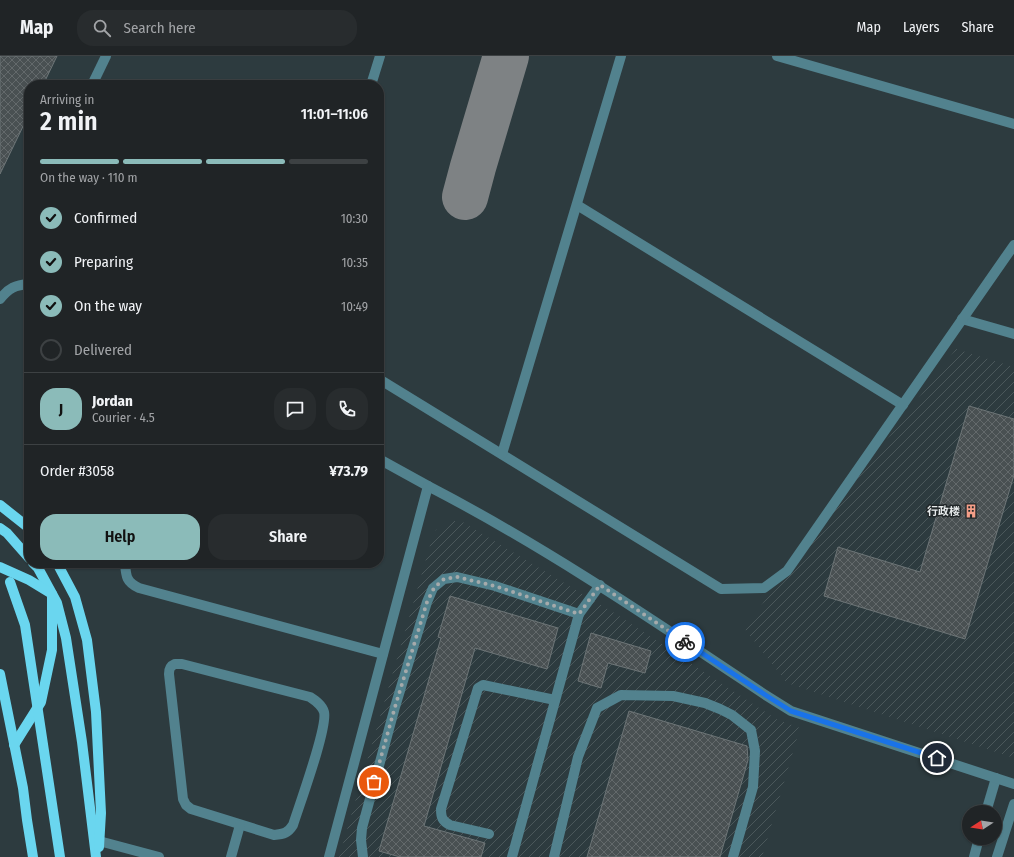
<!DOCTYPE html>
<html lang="en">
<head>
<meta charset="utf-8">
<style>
  :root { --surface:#202426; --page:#282c2e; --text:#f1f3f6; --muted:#a2a4a7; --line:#3d4143; --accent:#8bbbb9 }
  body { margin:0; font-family:"Fira Sans Condensed","Noto Sans SC",sans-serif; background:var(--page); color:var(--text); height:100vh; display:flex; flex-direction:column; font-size:15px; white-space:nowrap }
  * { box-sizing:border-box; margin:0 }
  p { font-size:13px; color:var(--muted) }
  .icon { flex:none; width:22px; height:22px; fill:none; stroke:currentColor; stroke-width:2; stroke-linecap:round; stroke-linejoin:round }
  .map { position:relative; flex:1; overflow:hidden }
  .sheet { position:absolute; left:24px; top:24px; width:360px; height:488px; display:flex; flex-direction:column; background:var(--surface); border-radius:16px; box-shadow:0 1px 3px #0004,0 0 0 1px var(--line) }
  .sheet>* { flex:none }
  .needle { width:26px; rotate:258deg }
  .controls { position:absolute; left:962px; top:749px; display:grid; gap:8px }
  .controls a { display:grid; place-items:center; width:40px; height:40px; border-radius:50%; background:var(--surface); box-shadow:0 1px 3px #0004,0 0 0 1px var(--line); font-size:20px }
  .pin { position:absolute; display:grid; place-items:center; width:34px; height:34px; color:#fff; margin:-17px; border:2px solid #fff; border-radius:50%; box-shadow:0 1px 4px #0007 }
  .courier { position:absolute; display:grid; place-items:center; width:40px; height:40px; margin:-20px; border:3px solid #1a73e8; border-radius:50%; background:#fff; color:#222; box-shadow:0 1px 5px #0007 }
  .headline em { font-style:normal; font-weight:600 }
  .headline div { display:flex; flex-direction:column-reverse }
  .headline { display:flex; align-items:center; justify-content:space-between; height:68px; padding:0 16px }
  h1 { font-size:26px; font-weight:600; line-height:30px }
  .bar { display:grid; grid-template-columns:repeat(4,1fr); gap:6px 4px; align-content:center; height:48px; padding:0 16px }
  .bar i { height:5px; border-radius:3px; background:var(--line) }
  .bar .current { background:var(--accent) }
  .bar p { grid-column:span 4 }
  .line { display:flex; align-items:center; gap:10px; padding:0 16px; border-top:1px solid var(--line) }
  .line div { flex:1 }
  .round { display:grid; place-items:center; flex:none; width:42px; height:42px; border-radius:16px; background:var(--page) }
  ol { padding:0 16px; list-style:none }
  li { display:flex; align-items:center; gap:12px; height:44px }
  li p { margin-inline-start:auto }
  li .icon { padding:4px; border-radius:50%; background:var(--accent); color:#111; stroke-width:4 }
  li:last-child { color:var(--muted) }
  li i { width:22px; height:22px; border:2px solid var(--line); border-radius:50% }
  .cta { display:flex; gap:8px; margin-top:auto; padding:8px 16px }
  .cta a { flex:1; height:46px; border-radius:16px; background:var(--accent); color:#111; font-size:16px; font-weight:600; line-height:46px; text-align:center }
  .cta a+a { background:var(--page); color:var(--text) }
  header { display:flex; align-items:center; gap:24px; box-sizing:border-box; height:56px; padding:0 20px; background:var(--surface); border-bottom:1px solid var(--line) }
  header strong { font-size:19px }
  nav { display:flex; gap:22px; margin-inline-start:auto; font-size:14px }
  .search { width:280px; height:36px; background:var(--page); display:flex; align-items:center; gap:10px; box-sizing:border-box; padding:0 14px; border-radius:16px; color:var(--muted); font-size:15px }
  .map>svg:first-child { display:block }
  .built { fill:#2d3b3f; fill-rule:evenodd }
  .industrial { fill:url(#industrial-furrows) }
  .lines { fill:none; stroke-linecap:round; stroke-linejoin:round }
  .taxiway { stroke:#7e8284; stroke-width:46 }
  .building { fill:url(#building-cross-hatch); stroke:#6d7577 }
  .minor { stroke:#52828e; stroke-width:10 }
  .major { stroke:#6ad6ef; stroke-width:10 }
  .major-bridge { stroke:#6ad6ef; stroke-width:10 }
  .done { stroke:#a5aaab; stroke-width:4; stroke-dasharray:0 7.2 }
  .route { stroke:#1a73e8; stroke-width:5 }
  .labels { text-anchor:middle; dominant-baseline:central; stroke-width:3; stroke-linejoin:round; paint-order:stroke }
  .poi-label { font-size:11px; font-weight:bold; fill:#e7ebec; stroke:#202628; text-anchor:end }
</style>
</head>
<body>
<header>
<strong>Map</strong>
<div class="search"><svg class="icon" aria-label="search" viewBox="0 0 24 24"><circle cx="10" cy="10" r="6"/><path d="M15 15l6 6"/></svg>Search here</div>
<nav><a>Map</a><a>Layers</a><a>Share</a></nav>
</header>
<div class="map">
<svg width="1014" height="801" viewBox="0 0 1014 801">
  <defs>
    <pattern id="industrial-furrows" width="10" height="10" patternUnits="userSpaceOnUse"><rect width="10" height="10" fill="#2d3b3f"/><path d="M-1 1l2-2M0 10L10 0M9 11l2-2" fill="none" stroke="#4b585b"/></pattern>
    <pattern id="building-cross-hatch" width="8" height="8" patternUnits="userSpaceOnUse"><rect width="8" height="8" fill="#495052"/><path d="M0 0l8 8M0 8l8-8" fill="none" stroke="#63696b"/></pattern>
  </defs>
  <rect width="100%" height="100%" fill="#2a3032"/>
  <path class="built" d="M0 0H1014V801H0ZM29 29H379V507H29ZM969 756H995V782H969Z"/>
  <g class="industrial">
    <path d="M956 293 1014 311V702L787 627 744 572Z"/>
    <path d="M453 465H461L616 558 776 663 800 672 762 801H339L432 483 436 474Z"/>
  </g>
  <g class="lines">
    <path class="taxiway" d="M465 141 473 111 506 0"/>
  </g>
  <g class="building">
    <path d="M0 0H57L43 29H29V58L0 118Z"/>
    <path d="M969 350 1014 363V419L965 583 824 540 838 491 920 516Z"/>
    <path d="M450 540 558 572 547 613 475 592 424 770 485 787 481 801H400L379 795 441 582 438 581Z"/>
    <path d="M591 577 651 595 645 617 608 607 601 632 578 625Z"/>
    <path d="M629 655 747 690 748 704 720 801H587Z"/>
  </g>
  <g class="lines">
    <g class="minor">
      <path d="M777 0 1014 68"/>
      <path d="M92 29 106 0"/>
      <path d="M371 29 380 0"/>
      <path d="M577 149 903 349"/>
      <path d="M0 243C9 232 15 229 29 228"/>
      <path d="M962 263 1014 278"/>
      <path d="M379 323 721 533 764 532 787 515 1014 189"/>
      <path d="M502 398 621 0"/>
      <path d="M379 403 428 430"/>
      <path d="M125 507C126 520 126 526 139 532L383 598"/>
      <path d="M175 608H182L310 641C316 645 322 649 324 656 328 671 299 750 293 769 288 777 284 778 274 779L191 753 186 749 183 743 169 618C169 613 170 610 175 608Z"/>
      <path d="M986 756 996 722"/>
      <path d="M489 778 450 769C442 765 441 761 441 753L478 632 483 629 555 644"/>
      <path d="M99 785 159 801"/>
      <path d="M231 801 240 769"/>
      <path d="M329 801 428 430C546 491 656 566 767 640L791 655 1014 728"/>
      <path d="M363 801 361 784 362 772 395 651 427 546 433 532 444 523 457 521 495 530 579 558 600 529"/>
      <path d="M512 801 579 558"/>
      <path d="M554 801 578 701 597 652 621 639 673 640 705 647 720 653 732 659 751 674 755 695 753 731 733 801"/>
      <path d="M974 801 979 782"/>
      <path d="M997 801 1014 748"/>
    </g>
    <g class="major">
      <path d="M0 449 29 472"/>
      <path d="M0 472 7 477 29 502"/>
      <path d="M33 507 38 512 57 547 66 582 82 686 96 801"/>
      <path d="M57 507 75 541 87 584 96 656 101 757 99 791"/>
      <path d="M0 511 29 524 52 538V594L41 646 14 689"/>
      <path d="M0 618 23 732 27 764 33 801"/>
    </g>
    <path class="major-bridge" d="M10 526 25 569 60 801"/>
  </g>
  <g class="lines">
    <path class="done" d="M374 726 395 651 427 546 434 532 444 523 457 521 495 530 579 558 600 529 685 586"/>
    <path class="route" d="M685 586 767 640 791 655 937 702"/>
  </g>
  <defs>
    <g id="building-bare" transform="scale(1.08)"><path d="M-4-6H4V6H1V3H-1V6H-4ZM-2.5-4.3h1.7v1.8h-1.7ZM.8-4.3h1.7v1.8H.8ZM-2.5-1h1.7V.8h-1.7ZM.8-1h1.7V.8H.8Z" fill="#f49e88" stroke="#202628" stroke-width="2.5" paint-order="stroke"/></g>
  </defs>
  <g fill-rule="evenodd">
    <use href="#building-bare" x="971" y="455"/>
  </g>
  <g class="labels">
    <g class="poi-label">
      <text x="960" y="455">行政楼</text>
    </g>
  </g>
</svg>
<div class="controls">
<a><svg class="needle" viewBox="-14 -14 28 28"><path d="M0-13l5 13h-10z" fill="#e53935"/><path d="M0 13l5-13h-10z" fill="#a2a4a7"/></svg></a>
</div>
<div class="pin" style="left:374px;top:726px;background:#ea580c"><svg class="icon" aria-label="bag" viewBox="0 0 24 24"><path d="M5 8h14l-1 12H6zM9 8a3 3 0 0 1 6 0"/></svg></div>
<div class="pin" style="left:937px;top:702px;background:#1f2937"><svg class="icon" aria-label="home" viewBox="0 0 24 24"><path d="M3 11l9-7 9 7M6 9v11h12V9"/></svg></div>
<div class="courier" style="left:685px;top:586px"><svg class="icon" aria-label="bike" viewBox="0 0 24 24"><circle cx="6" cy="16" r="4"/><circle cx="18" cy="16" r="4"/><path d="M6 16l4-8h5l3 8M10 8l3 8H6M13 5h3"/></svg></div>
<section class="sheet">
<div class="headline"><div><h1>2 min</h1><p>Arriving in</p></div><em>11:01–11:06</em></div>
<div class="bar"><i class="current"></i><i class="current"></i><i class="current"></i><i></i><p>On the way · 110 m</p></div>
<ol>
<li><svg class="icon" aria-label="check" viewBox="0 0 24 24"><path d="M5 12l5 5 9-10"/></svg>Confirmed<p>10:30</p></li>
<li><svg class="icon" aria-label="check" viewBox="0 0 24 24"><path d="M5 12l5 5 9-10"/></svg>Preparing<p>10:35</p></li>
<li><svg class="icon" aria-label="check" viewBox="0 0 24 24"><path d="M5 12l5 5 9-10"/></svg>On the way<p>10:49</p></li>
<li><i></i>Delivered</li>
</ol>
<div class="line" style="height:72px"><b class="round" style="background:var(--accent);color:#111">J</b><div><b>Jordan</b><p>Courier · 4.5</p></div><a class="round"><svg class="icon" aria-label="chat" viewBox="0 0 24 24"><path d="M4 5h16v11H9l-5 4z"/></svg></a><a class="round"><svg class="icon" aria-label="phone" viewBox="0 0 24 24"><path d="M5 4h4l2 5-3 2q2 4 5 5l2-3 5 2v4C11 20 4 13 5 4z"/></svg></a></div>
<div class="line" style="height:52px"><div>Order #3058</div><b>¥73.79</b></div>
<div class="cta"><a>Help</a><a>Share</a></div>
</section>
</div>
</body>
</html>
